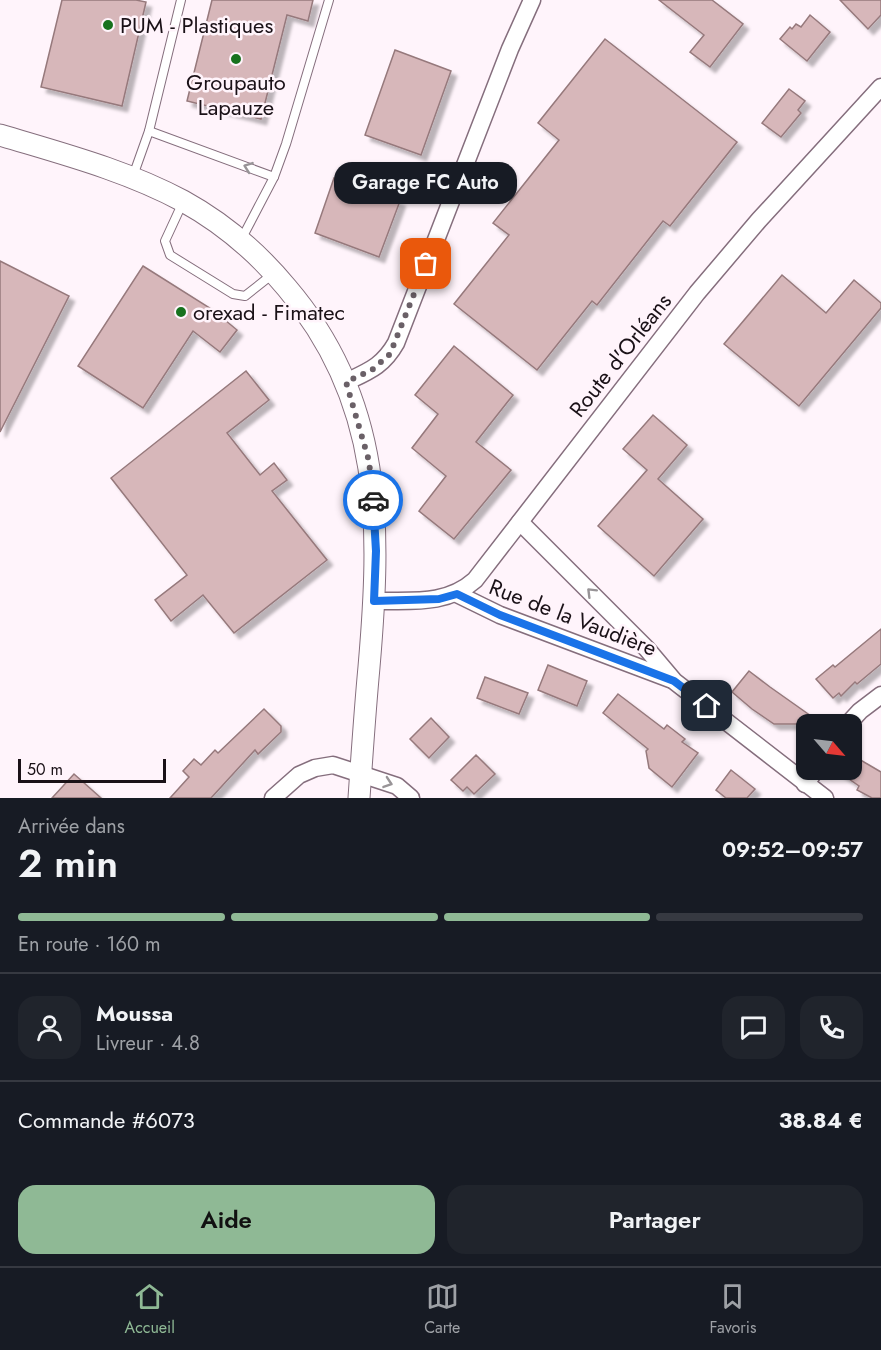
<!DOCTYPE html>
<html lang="fr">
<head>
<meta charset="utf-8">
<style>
  :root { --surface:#171b24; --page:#20242c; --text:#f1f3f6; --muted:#9ea1a6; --line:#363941; --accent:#8fb995 }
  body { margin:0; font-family:Jost,sans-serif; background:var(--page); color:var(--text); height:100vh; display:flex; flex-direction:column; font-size:22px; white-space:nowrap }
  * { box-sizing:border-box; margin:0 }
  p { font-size:20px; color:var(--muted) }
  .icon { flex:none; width:33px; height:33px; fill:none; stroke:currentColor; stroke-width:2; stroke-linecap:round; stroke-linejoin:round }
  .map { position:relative; height:798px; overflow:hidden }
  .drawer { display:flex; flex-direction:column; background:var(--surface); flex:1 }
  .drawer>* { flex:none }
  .needle { width:39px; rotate:118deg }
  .buttons { position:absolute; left:796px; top:714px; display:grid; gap:12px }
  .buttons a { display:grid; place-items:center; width:66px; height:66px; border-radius:12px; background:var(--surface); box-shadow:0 2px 4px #0004; font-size:30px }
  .scale { position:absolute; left:18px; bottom:15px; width:148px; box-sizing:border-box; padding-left:6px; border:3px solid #1a1117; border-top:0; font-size:16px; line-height:21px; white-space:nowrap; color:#1a1117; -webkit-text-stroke:4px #fff4fb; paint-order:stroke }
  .pin { position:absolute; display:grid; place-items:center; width:51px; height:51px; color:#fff; margin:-26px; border-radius:12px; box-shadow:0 3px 9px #0006 }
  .courier { position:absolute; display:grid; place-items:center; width:60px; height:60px; margin:-30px; border:4px solid #1a73e8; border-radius:50%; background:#fff; color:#222; box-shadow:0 2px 8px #0007 }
  .bubble { position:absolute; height:42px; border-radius:18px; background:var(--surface); box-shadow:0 2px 4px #0004; font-size:20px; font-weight:600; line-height:42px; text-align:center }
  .head em { font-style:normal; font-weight:600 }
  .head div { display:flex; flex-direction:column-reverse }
  .head { display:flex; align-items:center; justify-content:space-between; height:102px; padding:0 18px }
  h1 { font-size:39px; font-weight:600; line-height:45px }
  .bar { display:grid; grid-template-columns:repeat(4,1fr); gap:9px 6px; align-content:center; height:72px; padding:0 18px }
  .bar i { height:8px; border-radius:4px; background:var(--line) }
  .bar .active { background:var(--accent) }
  .bar p { grid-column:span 4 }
  .line { display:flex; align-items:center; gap:15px; padding:0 18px; border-top:2px solid var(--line) }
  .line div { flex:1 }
  .round { display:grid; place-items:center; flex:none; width:63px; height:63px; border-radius:18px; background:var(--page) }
  .primary-button { display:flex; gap:12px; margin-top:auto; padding:12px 18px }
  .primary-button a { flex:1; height:69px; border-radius:18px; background:var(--accent); color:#111; font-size:24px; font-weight:600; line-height:69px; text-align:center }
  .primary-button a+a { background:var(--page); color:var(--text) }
  .tab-bar { display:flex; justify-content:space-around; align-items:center; height:84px; border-top:2px solid var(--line); background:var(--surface); font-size:16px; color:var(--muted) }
  .tab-bar a { display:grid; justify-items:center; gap:3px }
  .tab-bar .active { color:var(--accent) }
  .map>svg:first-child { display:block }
  .building { fill:#d7b7ba; stroke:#96797c; stroke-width:1.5; filter:url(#shadow) }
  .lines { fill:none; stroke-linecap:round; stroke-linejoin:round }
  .service-casing { stroke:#856e7d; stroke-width:10 }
  .minor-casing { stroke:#856e7d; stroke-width:19 }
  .tertiary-casing { stroke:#856e7d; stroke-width:23 }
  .service { stroke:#fff; stroke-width:8 }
  .minor { stroke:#fff; stroke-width:16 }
  .tertiary { stroke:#fff; stroke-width:21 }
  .oneway { stroke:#989497 }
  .done { stroke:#6a6067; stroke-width:6; stroke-dasharray:0 10.8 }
  .route { stroke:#1a73e8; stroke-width:8 }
  .poi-dot { fill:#17721e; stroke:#fff4fb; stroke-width:2 }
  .labels { text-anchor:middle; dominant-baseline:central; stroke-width:5; stroke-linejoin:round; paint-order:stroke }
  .poi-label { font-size:22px; fill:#1a1117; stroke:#fff4fb; text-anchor:start }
  .street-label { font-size:22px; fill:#1a1117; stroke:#fff4fb }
</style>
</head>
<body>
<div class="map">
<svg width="881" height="798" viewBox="0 0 881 798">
  <defs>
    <filter id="shadow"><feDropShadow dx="5.5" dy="5.5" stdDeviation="1.5" flood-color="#0004"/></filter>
  </defs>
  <rect width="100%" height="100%" fill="#fff4fb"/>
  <g class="building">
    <path d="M62 0H136L146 2 122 106 41 87Z"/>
    <path d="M212 0H313L308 21 287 15 261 119 187 101Z"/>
    <path d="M659 0H712L743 24 710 67 690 52 704 35Z"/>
    <path d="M840 0H881V15L868 29Z"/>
    <path d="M810 15 830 32 807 61 780 39 790 27 792 29 796 24 801 27Z"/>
    <path d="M605 39 737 142 670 226 663 221 597 305 592 301 537 370 454 304 509 235 493 223 559 140 538 123Z"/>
    <path d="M395 50 451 71 421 155 365 135Z"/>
    <path d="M789 89 805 101 798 110 801 113 781 137 762 123Z"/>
    <path d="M334 178 400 201 379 257 315 233Z"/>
    <path d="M0 261 69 296 0 432Z"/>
    <path d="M143 266 213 310 237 330 220 352 193 331 143 408 78 366Z"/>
    <path d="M782 275 826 313 854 280 881 303V308L799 406 724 344Z"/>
    <path d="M454 346 513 395 476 442 511 470 454 539 419 511 446 476 412 448 438 414 415 395Z"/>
    <path d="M246 371 269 400 227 433 260 475 274 463 287 480 272 491 327 560 234 633 203 595 171 621 155 600 187 575 111 478Z"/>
    <path d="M653 415 687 445 658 479 703 519 654 576 598 526 647 470 623 449Z"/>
    <path d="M881 629V664L857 684 855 682 841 696 839 693 833 698 816 679 833 665 835 667Z"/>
    <path d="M548 665 587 681 577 706 538 690Z"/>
    <path d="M749 671 770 687 811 716 801 724H774L752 709 732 692Z"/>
    <path d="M485 677 528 693 519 714 477 698Z"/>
    <path d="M618 694 664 729 667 725 685 739 682 742 698 753 672 787 649 768 646 751 648 749 603 713Z"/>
    <path d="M264 709 281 726V732L258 754 255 750 211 798H170L189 777 183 771 194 759 201 765 215 750 218 753Z"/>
    <path d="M431 718 449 737 429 758 410 739Z"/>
    <path d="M476 755 495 774 474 794 467 787 463 791 451 780Z"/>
    <path d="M852 755 881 772V798H872L857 790 859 786 836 770H852Z"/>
    <path d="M731 770 755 789 747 798H726L716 790Z"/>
    <path d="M74 774 101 798H52Z"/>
  </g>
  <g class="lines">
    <g class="service-casing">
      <g id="service">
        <path d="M149 131 181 0"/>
        <path d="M133 176 149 131 274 177 241 240"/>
        <path d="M274 177 286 144 329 0"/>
        <path d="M183 202 165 241 170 255 233 294 245 296 274 273"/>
      </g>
    </g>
    <g class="minor-casing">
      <g id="minor">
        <path d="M346 382C369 371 383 366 396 343L510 49 532 0"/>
        <path d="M520 522 647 649 674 681 825 798"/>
        <path d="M457 594 500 615 670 679"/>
        <path d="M374 601C410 600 446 606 475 580L697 293 759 220 881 87"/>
        <path d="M848 724 860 711 881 695"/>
        <path d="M805 784 816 770"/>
        <path d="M273 798 299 775 315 768 333 765 397 786 411 798"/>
      </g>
    </g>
    <g class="tertiary-casing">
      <path id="tertiary" d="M0 135C63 154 125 170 183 201 223 223 258 253 287 288 384 402 381 527 369 667 365 710 362 754 359 798"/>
    </g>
    <use href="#service" class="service"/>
    <use href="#minor" class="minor"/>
    <use href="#tertiary" class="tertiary"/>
  </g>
  <defs><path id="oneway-chevron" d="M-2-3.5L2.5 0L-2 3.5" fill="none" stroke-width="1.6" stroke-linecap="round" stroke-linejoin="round" transform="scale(1.5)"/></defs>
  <g class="oneway">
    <use href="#oneway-chevron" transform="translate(248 167) rotate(-160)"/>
    <use href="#oneway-chevron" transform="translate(591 592) rotate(-135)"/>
    <use href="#oneway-chevron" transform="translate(388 783) rotate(19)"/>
  </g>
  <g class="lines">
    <path class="done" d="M373 500 369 461 346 382 372 370 390 354 426 264"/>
    <path class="route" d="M373 500 376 551 374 601 439 599 457 594 500 615 674 681 707 706"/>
  </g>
  <g class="poi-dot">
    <circle cx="108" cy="25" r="6"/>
    <circle cx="236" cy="59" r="6"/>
    <circle cx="181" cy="312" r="6"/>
  </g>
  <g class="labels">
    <g class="poi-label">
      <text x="120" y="25">PUM - Plastiques</text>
      <text x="236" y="82" text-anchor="middle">Groupauto<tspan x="236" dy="25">Lapauze</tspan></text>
      <text x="193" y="312">orexad - Fimatec</text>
    </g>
    <g class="street-label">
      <text transform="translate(620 355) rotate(-52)">Route d'Orléans</text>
      <text transform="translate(573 617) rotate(21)">Rue de la Vaudière</text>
    </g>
  </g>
</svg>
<div class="buttons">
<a><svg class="needle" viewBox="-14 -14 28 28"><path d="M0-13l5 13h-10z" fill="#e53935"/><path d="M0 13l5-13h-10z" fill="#9ea1a6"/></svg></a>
</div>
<div class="scale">50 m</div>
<div class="pin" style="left:426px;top:264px;background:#ea580c"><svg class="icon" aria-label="bag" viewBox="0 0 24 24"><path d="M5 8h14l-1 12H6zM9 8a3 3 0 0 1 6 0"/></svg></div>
<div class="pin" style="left:707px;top:706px;background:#1f2937"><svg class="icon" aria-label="home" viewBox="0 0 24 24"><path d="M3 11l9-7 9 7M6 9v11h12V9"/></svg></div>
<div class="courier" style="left:373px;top:500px"><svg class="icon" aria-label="car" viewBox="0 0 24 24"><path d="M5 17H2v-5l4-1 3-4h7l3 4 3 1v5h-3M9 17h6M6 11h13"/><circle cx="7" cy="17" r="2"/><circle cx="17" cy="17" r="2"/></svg></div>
<div class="bubble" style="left:334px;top:162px;width:183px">Garage FC Auto</div>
</div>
<section class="drawer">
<div class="head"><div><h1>2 min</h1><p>Arrivée dans</p></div><em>09:52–09:57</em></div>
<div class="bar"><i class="active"></i><i class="active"></i><i class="active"></i><i></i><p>En route · 160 m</p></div>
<div class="line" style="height:108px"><a class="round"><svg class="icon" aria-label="person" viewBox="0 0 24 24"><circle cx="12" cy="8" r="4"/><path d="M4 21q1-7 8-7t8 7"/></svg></a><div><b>Moussa</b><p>Livreur · 4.8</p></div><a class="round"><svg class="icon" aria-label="chat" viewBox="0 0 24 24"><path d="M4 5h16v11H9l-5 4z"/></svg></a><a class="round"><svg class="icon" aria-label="phone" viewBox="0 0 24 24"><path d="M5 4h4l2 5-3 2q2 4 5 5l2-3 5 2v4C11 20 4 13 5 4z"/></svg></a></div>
<div class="line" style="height:78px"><div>Commande #6073</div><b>38.84 €</b></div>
<div class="primary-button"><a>Aide</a><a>Partager</a></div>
</section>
<nav class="tab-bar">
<a class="active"><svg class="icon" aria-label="home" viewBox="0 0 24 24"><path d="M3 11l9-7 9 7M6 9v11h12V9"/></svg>Accueil</a>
<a><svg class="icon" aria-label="map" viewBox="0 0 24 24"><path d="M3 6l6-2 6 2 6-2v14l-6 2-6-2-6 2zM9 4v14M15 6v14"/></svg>Carte</a>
<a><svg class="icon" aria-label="saved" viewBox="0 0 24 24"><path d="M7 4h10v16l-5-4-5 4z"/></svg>Favoris</a>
</nav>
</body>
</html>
